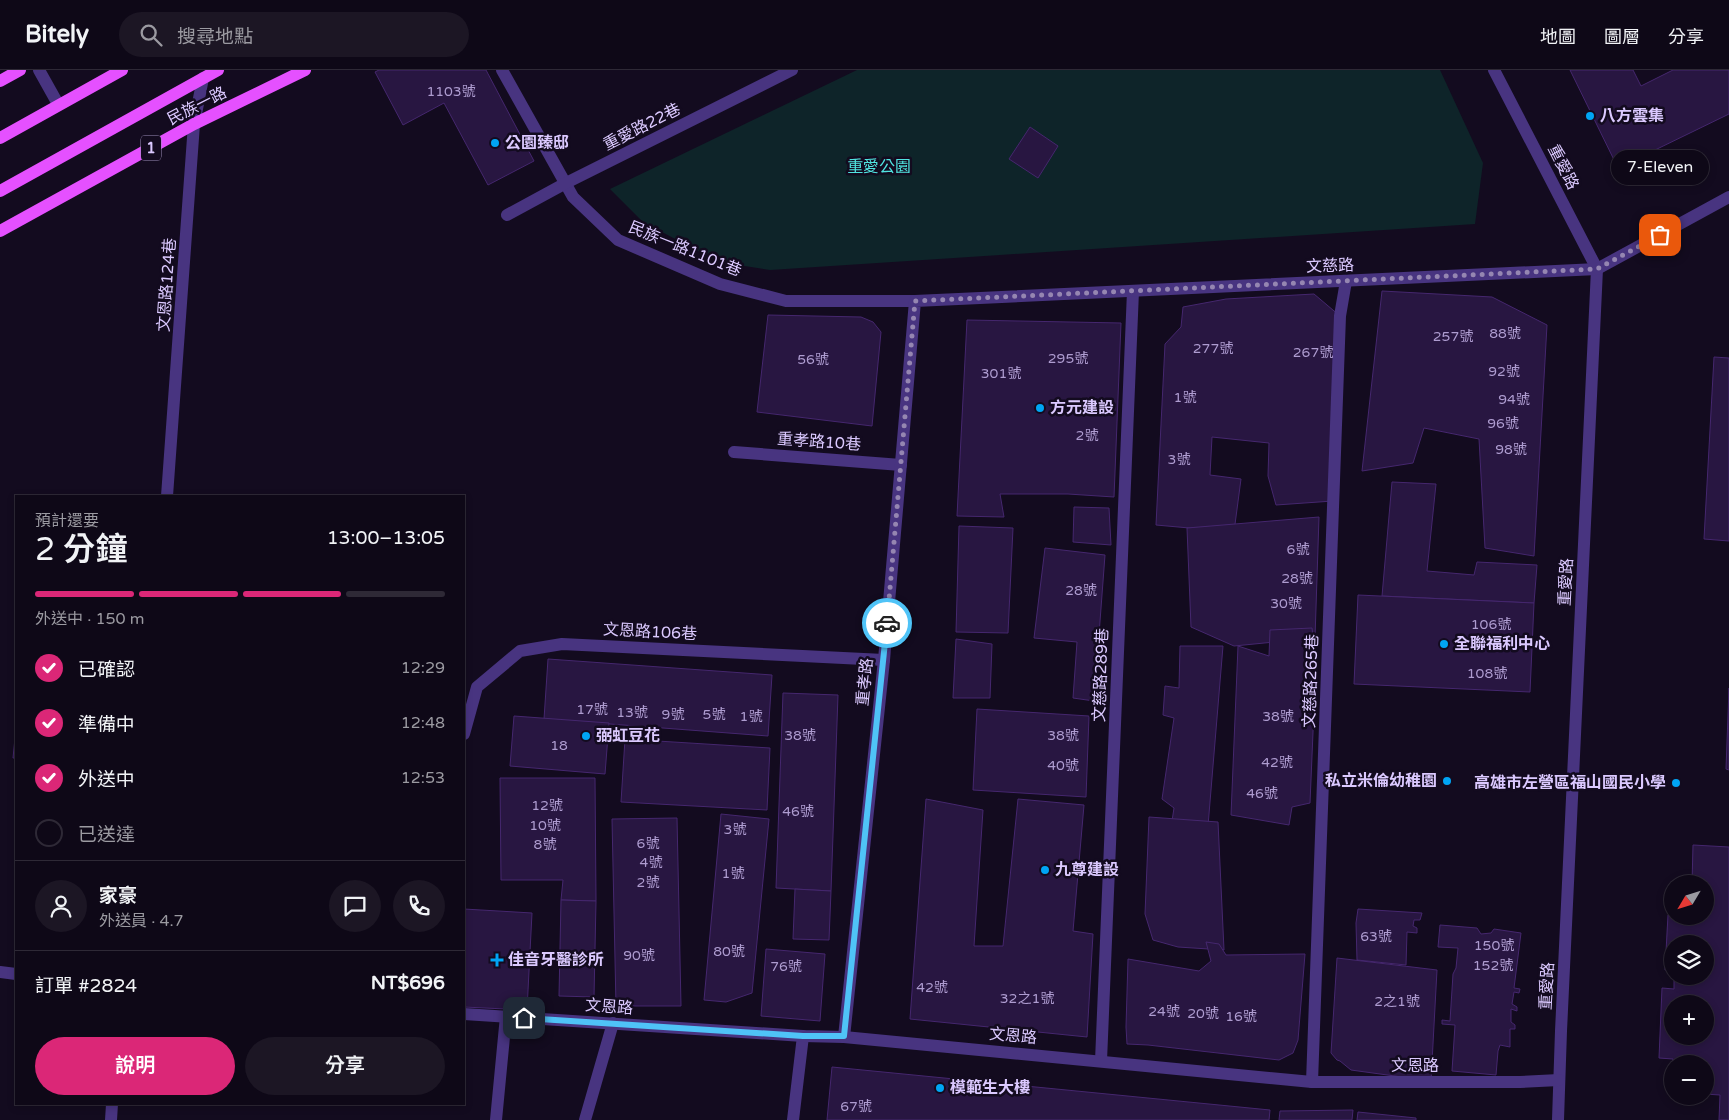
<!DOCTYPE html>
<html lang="zh-TW">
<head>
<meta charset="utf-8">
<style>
  :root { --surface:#0e0817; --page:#1c1624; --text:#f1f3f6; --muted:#9b9aa1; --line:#2e2936; --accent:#db2777 }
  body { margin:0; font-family:"Varela Round","Noto Sans TC",sans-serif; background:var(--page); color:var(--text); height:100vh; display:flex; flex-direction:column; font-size:19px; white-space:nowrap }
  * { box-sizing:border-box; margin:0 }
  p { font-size:16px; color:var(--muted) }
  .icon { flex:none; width:28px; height:28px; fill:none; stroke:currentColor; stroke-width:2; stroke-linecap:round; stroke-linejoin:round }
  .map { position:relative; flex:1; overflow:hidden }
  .side { position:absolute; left:15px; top:425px; width:450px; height:610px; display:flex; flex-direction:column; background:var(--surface); border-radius:0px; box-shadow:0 2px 8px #0003,0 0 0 1px var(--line) }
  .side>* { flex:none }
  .needle { width:32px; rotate:232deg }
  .controls { position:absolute; left:1664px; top:805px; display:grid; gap:10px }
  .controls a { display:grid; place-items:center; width:50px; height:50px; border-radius:50%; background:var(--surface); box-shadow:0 2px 8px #0003,0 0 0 1px var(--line); font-size:25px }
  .pin { position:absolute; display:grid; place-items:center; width:42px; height:42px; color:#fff; margin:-21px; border-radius:10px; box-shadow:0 2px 8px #0006 }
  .courier { position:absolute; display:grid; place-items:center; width:50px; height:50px; margin:-25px; border:4px solid #4fc3f7; border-radius:50%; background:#fff; color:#222; box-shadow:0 1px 6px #0007 }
  .bubble { position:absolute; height:35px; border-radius:18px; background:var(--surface); box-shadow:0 2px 8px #0003,0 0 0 1px var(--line); font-size:16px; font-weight:600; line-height:35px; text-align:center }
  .headline em { font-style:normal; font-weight:600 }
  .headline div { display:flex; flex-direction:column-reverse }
  .headline { display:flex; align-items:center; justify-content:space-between; height:85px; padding:0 20px }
  h1 { font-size:32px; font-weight:600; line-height:38px }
  .bar { display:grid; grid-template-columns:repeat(4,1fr); gap:8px 5px; align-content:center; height:60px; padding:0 20px }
  .bar i { height:6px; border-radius:4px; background:var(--line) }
  .bar .selected { background:var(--accent) }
  .bar p { grid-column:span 4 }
  .line { display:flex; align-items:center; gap:12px; padding:0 20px; border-top:1px solid var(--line) }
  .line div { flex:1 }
  .round { display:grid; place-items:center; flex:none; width:52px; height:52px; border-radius:26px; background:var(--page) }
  ol { padding:0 20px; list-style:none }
  li { display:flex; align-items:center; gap:15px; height:55px }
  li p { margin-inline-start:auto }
  li .icon { padding:5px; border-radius:50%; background:var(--accent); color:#fff; stroke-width:4 }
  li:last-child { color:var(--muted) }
  li i { width:28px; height:28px; border:2px solid var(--line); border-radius:50% }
  .cta { display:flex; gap:10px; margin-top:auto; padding:10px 20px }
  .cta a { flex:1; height:58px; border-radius:30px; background:var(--accent); color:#fff; font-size:20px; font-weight:600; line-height:58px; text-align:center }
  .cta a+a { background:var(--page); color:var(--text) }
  header { display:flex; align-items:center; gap:30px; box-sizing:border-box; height:70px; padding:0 25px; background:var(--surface); border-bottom:1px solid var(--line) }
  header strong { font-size:24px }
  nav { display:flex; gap:28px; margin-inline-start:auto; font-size:18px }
  .search { width:350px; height:45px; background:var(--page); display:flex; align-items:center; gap:12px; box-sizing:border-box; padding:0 18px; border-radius:28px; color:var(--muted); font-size:19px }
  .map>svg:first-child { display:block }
  .green { fill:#0e2429 }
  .building { fill:#281641; stroke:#45276e; fill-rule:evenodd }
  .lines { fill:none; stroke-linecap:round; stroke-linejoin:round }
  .lane { stroke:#483480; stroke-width:12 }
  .street { stroke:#483480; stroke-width:12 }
  .primary { stroke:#e550ff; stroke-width:12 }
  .done { stroke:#9586b1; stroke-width:5; stroke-dasharray:0 9 }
  .route { stroke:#4fc3f7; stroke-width:6 }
  .poi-dot { fill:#00a5f4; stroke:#130b1f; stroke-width:2 }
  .labels { text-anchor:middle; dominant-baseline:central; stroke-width:5; stroke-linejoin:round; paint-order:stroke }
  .number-label { font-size:14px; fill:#ae9cd0 }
  .shield { fill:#130b1f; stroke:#9f90bc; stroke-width:1 }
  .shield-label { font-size:15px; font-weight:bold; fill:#dbc9ff }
  .street-label { font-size:16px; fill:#dbc9ff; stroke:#130b1f }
  .poi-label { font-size:16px; font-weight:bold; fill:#dbc9ff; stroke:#130b1f; text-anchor:start }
  .park-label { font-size:16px; fill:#50e4e0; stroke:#130b1f }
</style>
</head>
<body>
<header>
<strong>Bitely</strong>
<div class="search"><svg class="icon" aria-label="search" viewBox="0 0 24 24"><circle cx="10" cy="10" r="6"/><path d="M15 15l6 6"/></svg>搜尋地點</div>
<nav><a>地圖</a><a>圖層</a><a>分享</a></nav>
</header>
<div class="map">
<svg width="1729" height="1050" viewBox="0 0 1729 1050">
  <rect width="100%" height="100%" fill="#130b1f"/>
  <path class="green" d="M857 0H1440L1483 93 1475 154 770 200 719 192 643 152 610 119Z"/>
  <g class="building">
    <path d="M379 0H486L534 91 488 115 444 33 403 55 375 2Z"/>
    <path d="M1570 0H1633L1641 16 1673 0H1729V44L1618 98Z"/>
    <path d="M1030 57 1058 76 1038 108 1009 89Z"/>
    <path d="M1382 221 1492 227 1547 255 1534 486 1485 478 1479 369 1424 358 1413 393 1362 401Z"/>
    <path d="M1314 224 1340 246 1333 431 1276 435 1268 406 1269 373 1212 367 1210 405 1241 409 1234 462 1156 455 1165 274 1181 257 1183 237 1226 229Z"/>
    <path d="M768 245 861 247 873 252 881 262 872 356 757 342Z"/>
    <path d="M967 250 1121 253 1114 427 1068 424H1000L1004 447 957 446Z"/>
    <path d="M1714 287 1729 288V471L1704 469Z"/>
    <path d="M1392 412 1436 414 1427 501 1474 505 1477 492 1537 495 1534 533 1382 526Z"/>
    <path d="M1074 437 1109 438 1111 475 1073 472Z"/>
    <path d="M1319 447 1315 568 1234 576 1191 557 1187 458Z"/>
    <path d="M959 456 1013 458 1008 563 956 562Z"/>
    <path d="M1045 478 1105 485 1094 631 1073 628 1077 572 1034 568Z"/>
    <path d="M1358 525 1534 533 1530 622 1354 614Z"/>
    <path d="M1312 558 1316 592 1310 733 1292 737 1289 755 1231 745 1238 576 1269 586 1270 560Z"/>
    <path d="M956 569 992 574 990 628H953Z"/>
    <path d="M1180 576H1223L1208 756 1172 751 1174 738 1162 729 1174 648 1163 645 1165 616 1179 618Z"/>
    <path d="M548 589 772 605 768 666 544 649Z"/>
    <path d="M1729 618V700L1726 699Z"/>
    <path d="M783 623 838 625 831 821 776 818Z"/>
    <path d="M977 639 1089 646 1086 727 973 720Z"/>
    <path d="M514 646 609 653 605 704 510 696Z"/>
    <path d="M16 658V688H13Z"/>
    <path d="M625 669 770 678 767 740 621 732Z"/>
    <path d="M500 708H595L596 831 561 830 563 810H501Z"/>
    <path d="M926 729 983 740 974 876H1003L1018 729 1084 735 1073 861 1093 864 1087 967 910 949Z"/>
    <path d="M721 744 769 749 752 923 726 932 704 930Z"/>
    <path d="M1149 747 1218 752 1224 880 1178 877 1153 870 1145 844Z"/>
    <path d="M677 748 681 936H616L612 749Z"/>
    <path d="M1693 775 1729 777V1050H1719L1720 1025 1705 1024V994H1672V1003L1673 989 1659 988 1662 918 1674 919V906H1705V874H1672V901L1665 900 1668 845H1672V846H1705V814H1692ZM1672 934H1705V966H1672Z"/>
    <path d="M795 819 831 821 829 870 793 869Z"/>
    <path d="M561 830 596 831 594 927 559 926Z"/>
    <path d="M464 839 532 843 527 940 464 937Z"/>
    <path d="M1358 839 1422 843 1420 850H1414L1413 856 1417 858V863L1407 862 1406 895 1357 890 1356 853Z"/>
    <path d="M1440 855 1477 858 1481 864 1491 863 1494 859 1521 863 1514 918 1520 919 1519 923 1514 922 1512 934 1517 937V941L1511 939V952L1515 955V959H1510V977L1500 975 1498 981 1496 1005 1452 1001 1455 955 1442 954V950L1450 951 1453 904 1456 898 1458 878 1438 877Z"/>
    <path d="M1206 872 1219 874 1226 885 1305 884 1298 970 1293 983 1279 990 1148 975 1127 974 1126 957 1128 889 1199 901 1211 891Z"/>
    <path d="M766 879 825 884 820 951 761 946Z"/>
    <path d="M1337 888 1437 900 1431 1011 1351 1000 1340 991 1337 990 1331 983Z"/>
    <path d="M832 997 1270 1040 1269 1050H827Z"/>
    <path d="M1353 1040 1352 1050H1279L1280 1041Z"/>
    <path d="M1358 1042 1416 1048V1050H1357Z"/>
  </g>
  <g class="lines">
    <g class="lane">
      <path d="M502 0 573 127 618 170 720 214 786 231H915"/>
      <path d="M507 145 566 113 792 0"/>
      <path d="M734 382 901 395"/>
      <path d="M167 426 194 54 203 8"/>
      <path d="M464 664 477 617 520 581 562 574 884 590"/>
      <path d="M1101 991 1133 221"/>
      <path d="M1312 1012 1340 246 1346 211"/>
      <path d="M111 1050 112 1034"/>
      <path d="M496 1050 506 946"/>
      <path d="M585 1050 613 953"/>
      <path d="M793 1050 803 966"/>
    </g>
    <g class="street">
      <path d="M39 0 58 34"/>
      <path d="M1494 0 1597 199 1561 961 1558 1050"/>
      <path d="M0 902 16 904"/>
      <path d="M464 944 803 966 844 967 1312 1012H1520L1559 1010"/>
      <path d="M844 967 884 590 915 231 1597 199 1729 127"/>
    </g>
    <g class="primary">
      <path d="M0 11 20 0"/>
      <path d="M0 68 122 0"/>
      <path d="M0 121 218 0"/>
      <path d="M0 161 194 54 305 0"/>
    </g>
  </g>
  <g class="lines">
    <path class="done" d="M887 553 915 231 1597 199 1660 165"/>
    <path class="route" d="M524 948 803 966H844L887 553"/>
  </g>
  <g class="poi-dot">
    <circle cx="1590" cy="46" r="5"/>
    <circle cx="495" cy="73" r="5"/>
    <circle cx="1040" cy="338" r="5"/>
    <circle cx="1444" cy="574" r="5"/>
    <circle cx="586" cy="666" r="5"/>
    <circle cx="1447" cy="711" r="5"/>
    <circle cx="1676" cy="713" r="5"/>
    <circle cx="1045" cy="800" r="5"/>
    <path d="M494.5 882.5h5v5h5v5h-5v5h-5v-5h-5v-5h5z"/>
    <circle cx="940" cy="1018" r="5"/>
  </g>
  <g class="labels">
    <g class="number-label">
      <text x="451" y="21">1103號</text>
      <text x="1505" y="263">88號</text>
      <text x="1453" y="266">257號</text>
      <text x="1213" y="278">277號</text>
      <text x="1313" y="282">267號</text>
      <text x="1068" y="288">295號</text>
      <text x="813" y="289">56號</text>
      <text x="1504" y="301">92號</text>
      <text x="1001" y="303">301號</text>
      <text x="1185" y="327">1號</text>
      <text x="1514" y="329">94號</text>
      <text x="1503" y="353">96號</text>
      <text x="1087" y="365">2號</text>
      <text x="1511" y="379">98號</text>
      <text x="1179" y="389">3號</text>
      <text x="1298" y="479">6號</text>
      <text x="1297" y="508">28號</text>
      <text x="1081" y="520">28號</text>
      <text x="1286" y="533">30號</text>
      <text x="1491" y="554">106號</text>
      <text x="1487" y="603">108號</text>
      <text x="592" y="639">17號</text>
      <text x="632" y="642">13號</text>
      <text x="673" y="644">9號</text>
      <text x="714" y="644">5號</text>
      <text x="751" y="646">1號</text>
      <text x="1278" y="646">38號</text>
      <text x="800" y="665">38號</text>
      <text x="1063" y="665">38號</text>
      <text x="559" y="675">18</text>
      <text x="1277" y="692">42號</text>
      <text x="1063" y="695">40號</text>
      <text x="1262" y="723">46號</text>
      <text x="547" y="735">12號</text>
      <text x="798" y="741">46號</text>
      <text x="545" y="755">10號</text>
      <text x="735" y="759">3號</text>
      <text x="648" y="773">6號</text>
      <text x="545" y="774">8號</text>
      <text x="651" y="792">4號</text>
      <text x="733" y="803">1號</text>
      <text x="648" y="812">2號</text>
      <text x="1376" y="866">63號</text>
      <text x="1494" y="875">150號</text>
      <text x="729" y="881">80號</text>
      <text x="639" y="885">90號</text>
      <text x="1493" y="895">152號</text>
      <text x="786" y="896">76號</text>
      <text x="932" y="917">42號</text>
      <text x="1027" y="928">32之1號</text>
      <text x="1397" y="931">2之1號</text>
      <text x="1164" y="941">24號</text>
      <text x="1203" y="943">20號</text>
      <text x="1241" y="946">16號</text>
      <text x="856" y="1036">67號</text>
    </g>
    <rect class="shield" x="141" y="65.5" width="20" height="25" rx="4"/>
    <g class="shield-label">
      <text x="151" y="78">1</text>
    </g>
    <g class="street-label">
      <text transform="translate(197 36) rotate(-27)">民族一路</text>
      <text transform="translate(642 57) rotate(-27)">重愛路22巷</text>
      <text transform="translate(1563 97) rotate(63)">重愛路</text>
      <text transform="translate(685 179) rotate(22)">民族一路1101巷</text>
      <text transform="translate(1330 196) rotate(-2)">文慈路</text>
      <text transform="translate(167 215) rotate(-86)">文恩路124巷</text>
      <text transform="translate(819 372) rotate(4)">重孝路10巷</text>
      <text transform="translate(1566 512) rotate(-87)">重愛路</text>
      <text transform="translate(650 562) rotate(3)">文恩路106巷</text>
      <text transform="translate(1101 605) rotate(-88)">文慈路289巷</text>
      <text transform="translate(1311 611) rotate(-88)">文慈路265巷</text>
      <text transform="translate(865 612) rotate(-84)">重孝路</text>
      <text transform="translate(1547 916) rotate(-87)">重愛路</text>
      <text transform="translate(609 937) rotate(4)">文恩路</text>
      <text transform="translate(1013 966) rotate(5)">文恩路</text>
      <text x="1415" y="996">文恩路</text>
    </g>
    <g class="poi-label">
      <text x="1600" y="46">八方雲集</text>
      <text x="505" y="73">公園臻邸</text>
      <text x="1050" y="338">方元建設</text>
      <text x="1454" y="574">全聯福利中心</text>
      <text x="596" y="666">弼虹豆花</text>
      <text x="1437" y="711" text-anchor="end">私立米倫幼稚園</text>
      <text x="1666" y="713" text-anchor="end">高雄市左營區福山國民小學</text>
      <text x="1055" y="800">九尊建設</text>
      <text x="508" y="890">佳音牙醫診所</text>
      <text x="950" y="1018">模範生大樓</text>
    </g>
    <g class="park-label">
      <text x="879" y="97">重愛公園</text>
    </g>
  </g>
</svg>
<div class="controls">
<a><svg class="needle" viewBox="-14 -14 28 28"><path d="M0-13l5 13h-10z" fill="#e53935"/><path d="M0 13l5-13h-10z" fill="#9b9aa1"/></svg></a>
<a><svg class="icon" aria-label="layers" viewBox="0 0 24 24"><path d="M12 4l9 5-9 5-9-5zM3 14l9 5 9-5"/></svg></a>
<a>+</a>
<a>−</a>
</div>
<div class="pin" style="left:1660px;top:165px;background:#ea580c"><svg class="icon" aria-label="bag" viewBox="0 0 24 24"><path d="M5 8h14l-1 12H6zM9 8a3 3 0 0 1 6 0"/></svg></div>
<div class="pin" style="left:524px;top:948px;background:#1f2937"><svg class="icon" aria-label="home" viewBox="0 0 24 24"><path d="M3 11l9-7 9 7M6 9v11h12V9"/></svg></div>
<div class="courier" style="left:887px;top:553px"><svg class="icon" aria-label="car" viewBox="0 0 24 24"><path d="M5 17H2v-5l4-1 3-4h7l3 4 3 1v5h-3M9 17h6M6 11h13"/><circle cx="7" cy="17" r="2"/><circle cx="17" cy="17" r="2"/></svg></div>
<div class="bubble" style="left:1611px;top:80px;width:98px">7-Eleven</div>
<section class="side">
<div class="headline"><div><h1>2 分鐘</h1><p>預計還要</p></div><em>13:00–13:05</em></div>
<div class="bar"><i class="selected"></i><i class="selected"></i><i class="selected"></i><i></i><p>外送中 · 150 m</p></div>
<ol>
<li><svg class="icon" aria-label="check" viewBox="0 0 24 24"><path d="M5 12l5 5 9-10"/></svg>已確認<p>12:29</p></li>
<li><svg class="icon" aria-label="check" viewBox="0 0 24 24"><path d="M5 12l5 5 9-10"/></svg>準備中<p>12:48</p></li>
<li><svg class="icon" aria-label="check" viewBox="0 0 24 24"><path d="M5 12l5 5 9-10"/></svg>外送中<p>12:53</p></li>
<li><i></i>已送達</li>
</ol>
<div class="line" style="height:90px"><a class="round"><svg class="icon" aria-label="person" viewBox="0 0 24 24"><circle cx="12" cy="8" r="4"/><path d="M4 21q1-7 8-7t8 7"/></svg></a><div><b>家豪</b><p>外送員 · 4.7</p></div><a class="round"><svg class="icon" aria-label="chat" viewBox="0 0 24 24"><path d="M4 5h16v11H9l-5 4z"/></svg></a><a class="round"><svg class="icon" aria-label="phone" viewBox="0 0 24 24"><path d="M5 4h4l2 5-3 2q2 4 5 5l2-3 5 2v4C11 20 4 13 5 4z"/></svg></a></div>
<div class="line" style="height:65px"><div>訂單 #2824</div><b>NT$696</b></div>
<div class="cta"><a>說明</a><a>分享</a></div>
</section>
</div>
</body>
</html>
